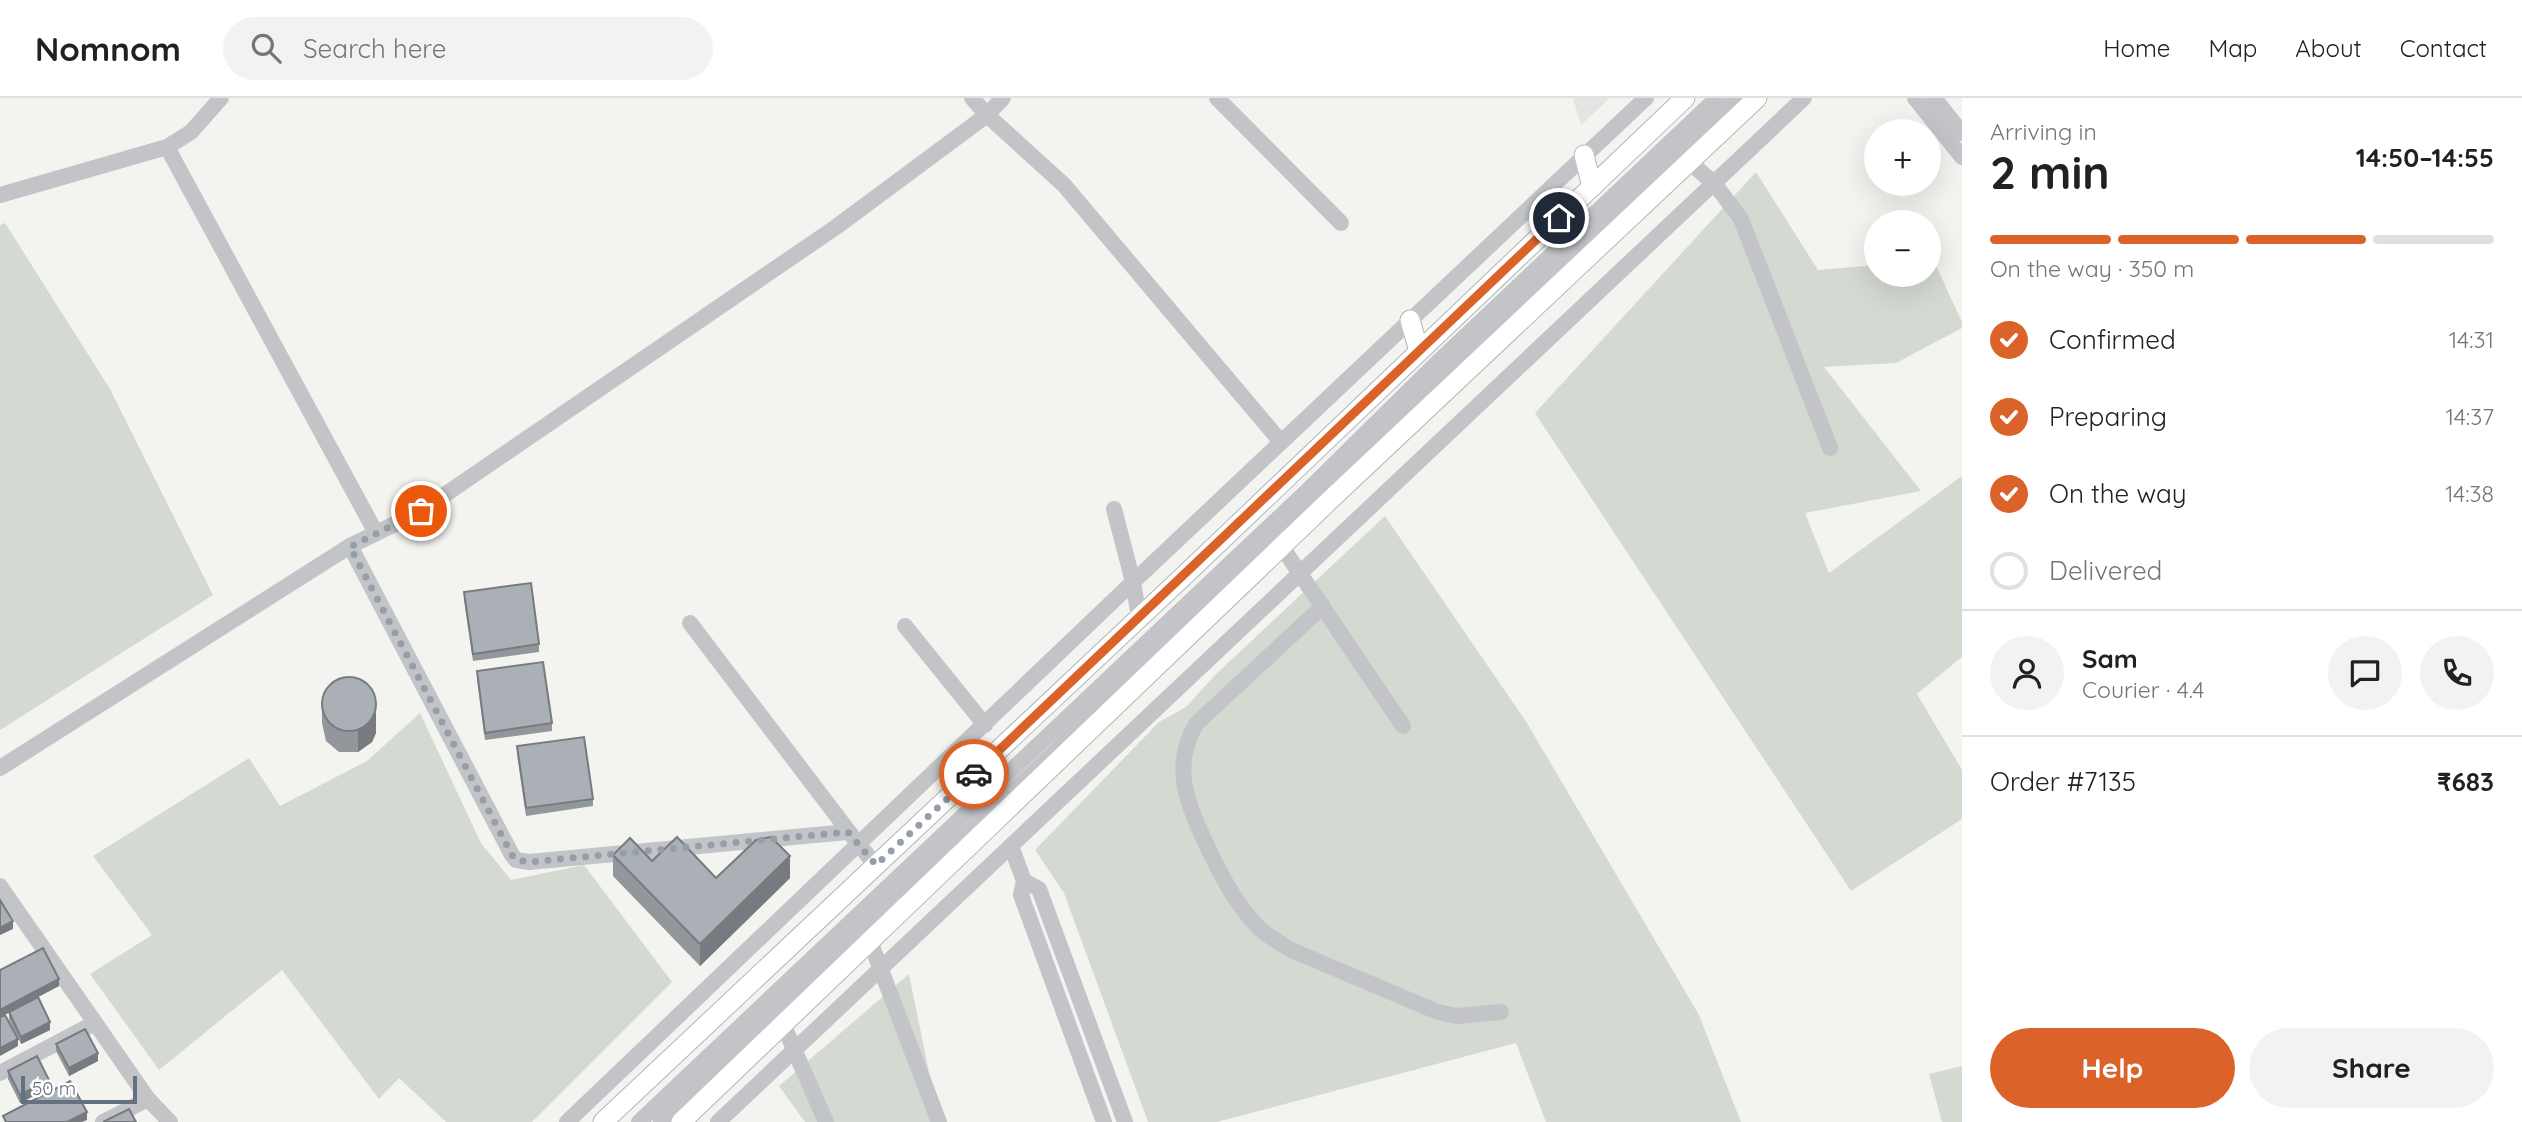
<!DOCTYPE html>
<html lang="en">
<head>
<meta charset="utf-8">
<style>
  :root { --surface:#fff; --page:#f2f2f2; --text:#202124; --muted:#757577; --line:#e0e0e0; --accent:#db6329 }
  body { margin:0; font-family:Quicksand,sans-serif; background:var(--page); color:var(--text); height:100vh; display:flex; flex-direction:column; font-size:26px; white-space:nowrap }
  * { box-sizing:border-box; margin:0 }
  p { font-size:23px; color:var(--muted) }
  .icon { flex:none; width:38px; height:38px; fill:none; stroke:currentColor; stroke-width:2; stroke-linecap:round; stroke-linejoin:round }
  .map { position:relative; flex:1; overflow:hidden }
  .side { display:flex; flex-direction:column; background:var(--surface); width:560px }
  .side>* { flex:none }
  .controls { position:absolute; left:1864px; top:21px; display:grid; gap:14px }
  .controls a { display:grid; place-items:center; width:77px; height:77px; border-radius:50%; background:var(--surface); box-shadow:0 7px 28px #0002; font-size:35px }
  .scale { position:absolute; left:21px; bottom:18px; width:116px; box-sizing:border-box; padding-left:7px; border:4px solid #647180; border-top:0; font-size:19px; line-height:24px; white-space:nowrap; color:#647180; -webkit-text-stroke:5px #fff; paint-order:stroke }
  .pin { position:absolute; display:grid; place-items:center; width:60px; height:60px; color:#fff; margin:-30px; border:4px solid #fff; border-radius:50%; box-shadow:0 2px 7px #0007 }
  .courier { position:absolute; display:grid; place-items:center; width:70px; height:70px; margin:-35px; border:5px solid #db6329; border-radius:50%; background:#fff; color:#222; box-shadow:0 2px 9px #0007 }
  .summary em { font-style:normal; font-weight:800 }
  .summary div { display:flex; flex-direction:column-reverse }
  .summary { display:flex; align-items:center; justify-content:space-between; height:119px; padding:0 28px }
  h1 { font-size:46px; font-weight:800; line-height:52px }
  .bar { display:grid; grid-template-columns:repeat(4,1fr); gap:10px 7px; align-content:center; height:84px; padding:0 28px }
  .bar i { height:9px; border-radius:5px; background:var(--line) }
  .bar .selected { background:var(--accent) }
  .bar p { grid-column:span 4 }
  .line { display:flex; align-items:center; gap:18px; padding:0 28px; border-top:2px solid var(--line) }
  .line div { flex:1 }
  .round { display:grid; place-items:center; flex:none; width:74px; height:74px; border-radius:37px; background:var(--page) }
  ol { padding:0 28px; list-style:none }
  li { display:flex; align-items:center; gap:21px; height:77px }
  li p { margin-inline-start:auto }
  li .icon { padding:7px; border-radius:50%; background:var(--accent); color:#fff; stroke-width:4 }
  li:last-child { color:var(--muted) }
  li i { width:38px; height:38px; border:4px solid var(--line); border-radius:50% }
  .cta { display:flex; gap:14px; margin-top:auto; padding:14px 28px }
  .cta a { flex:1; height:80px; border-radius:42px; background:var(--accent); color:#fff; font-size:28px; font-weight:800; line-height:80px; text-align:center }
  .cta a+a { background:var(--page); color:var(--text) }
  header { display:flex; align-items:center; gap:42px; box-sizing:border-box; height:98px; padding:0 35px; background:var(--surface); border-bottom:2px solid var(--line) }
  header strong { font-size:33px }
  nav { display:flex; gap:38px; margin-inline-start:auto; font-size:24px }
  .search { width:490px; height:63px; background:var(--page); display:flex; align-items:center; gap:18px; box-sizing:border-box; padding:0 24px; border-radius:38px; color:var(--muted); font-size:26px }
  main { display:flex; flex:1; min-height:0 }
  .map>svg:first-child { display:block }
  .built { fill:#e4e5e3 }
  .green { fill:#d4dad1 }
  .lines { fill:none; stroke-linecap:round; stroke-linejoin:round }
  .major-casing { stroke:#b2b6ba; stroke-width:21 }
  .minor { stroke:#c2c4c8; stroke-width:16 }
  .major { stroke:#fff; stroke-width:19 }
  .wall { fill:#92979c }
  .shaded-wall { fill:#777b7f }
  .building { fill:#aab0b5; stroke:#777b7f; stroke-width:2 }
  .done { stroke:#969fa7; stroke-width:7; stroke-dasharray:0 12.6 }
  .route { stroke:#db6329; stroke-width:9 }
</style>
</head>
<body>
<header>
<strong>Nomnom</strong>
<div class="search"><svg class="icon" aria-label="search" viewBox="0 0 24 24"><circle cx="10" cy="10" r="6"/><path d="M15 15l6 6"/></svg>Search here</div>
<nav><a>Home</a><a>Map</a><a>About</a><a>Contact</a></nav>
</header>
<main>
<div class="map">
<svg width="1962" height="1024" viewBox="0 0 1962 1024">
  <rect width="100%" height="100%" fill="#f3f4f0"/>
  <path class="built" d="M1573 0H1610L1581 27Z"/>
  <g class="green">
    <path d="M1756 74 1818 172 1876 167V177H1928L1929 161H1933L1962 224V230L1896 265 1824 269 1921 393 1805 415 1829 475 1962 378V559L1917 596 1962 672V721L1851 793 1535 315Z"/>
    <path d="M5 125 110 291 213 497 0 632V127Z"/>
    <path d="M1385 418 1527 625 1699 917 1741 1024H1546L1516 945 1217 1024H1148L1064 795 1035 752 1159 624 1186 609 1216 576Z"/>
    <path d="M420 615 481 745 511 782 584 767 672 884 532 1024H446L399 980 379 1001 282 872 159 972 90 876 152 837 93 758 249 660 280 708 367 663Z"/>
    <path d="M909 876 939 1024H805L779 988Z"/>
    <path d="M1962 968V1024H1942L1929 976Z"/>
  </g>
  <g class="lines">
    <g class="major-casing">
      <g id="major">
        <path d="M1584 57 1592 89"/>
        <path d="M1410 222 1419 253"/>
        <path d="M603 1024 1189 473 1685 0"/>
        <path d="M681 1024 1330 402 1757 0"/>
      </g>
    </g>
    <g class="minor">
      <path d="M972 0 987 17 1064 87 1281 344"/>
      <path d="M1217 0 1341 125"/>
      <path d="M1915 0 1962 59"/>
      <path d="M1934 0 1962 35"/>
      <path d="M167 49 376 435"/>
      <path d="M1689 64 1714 85 1741 121 1830 350"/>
      <path d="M0 97 167 49 191 34 221 0"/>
      <path d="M1114 411 1133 484 1139 519"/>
      <path d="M350 448 512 757 516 762 529 764 848 734"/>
      <path d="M1282 449 1403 628"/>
      <path d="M1323 508 1197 625C1170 668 1188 707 1207 748 1221 777 1234 803 1256 827 1265 837 1279 844 1291 852L1438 914 1457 918 1501 914"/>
      <path d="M690 525 859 747 876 767"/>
      <path d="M905 528 985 627"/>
      <path d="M0 670 350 448 421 413 836 129 987 17 1003 0"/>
      <path d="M1011 748 1024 783 1021 797 1104 1024"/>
      <path d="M1024 783 1039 791 1125 1024"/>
      <path d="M0 788 148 1001 170 1024"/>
      <path d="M870 843 939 1024"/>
      <path d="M783 926 826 1024"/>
      <path d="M0 975 95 925"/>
      <path d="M103 1024 148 1001"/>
      <path d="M567 1024 1133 484 1646 0"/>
      <path d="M639 1024 1306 394 1437 265 1717 0"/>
      <path d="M661 1024 1046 662 1221 491 1738 0"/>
      <path d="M718 1024 1804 0"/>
    </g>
    <use href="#major" class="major"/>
  </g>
  <g class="wall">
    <path d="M464 494 539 546V554L473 563 464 502Z"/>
    <path d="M477 573 552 625V633L485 642 477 581Z"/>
    <path d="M322 604 376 635 372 644 358 654H339L326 643 322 625Z"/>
    <path d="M517 648 593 701V708L526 718 517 656Z"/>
    <path d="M613 757 652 763 716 780H790L700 868 613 778Z"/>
    <path d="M0 872 59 888 38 899 50 932 21 946 9 922V915L0 919Z"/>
    <path d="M56 946 98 963 69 978 56 953Z"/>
    <path d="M8 973 49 990 20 1005 8 981Z"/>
  </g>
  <g class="shaded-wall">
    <path d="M376 614V635L372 644 358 654V633Z"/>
    <path d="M790 758V780L700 868V846Z"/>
    <path d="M13 823V831L0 837V830Z"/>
    <path d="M59 881V888L0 919V912Z"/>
    <path d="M50 924V932L21 946V939Z"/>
    <path d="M18 941V948L0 958V950Z"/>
    <path d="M98 955V963L69 978V970Z"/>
    <path d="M49 982V990L20 1005V997Z"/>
    <path d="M87 1014V1022L82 1024H67Z"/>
  </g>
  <g class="building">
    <path d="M531 485 539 546 473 556 464 494Z"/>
    <path d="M543 564 552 625 485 635 477 573Z"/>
    <circle cx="349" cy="606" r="27"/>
    <path d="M584 639 593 701 526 710 517 648Z"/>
    <path d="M677 739 716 780 756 742 771 739 790 758 700 846 613 757 630 740 652 763Z"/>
    <path d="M0 802 13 823 0 830Z"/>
    <path d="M43 850 59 881 0 912V872Z"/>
    <path d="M38 899 50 924 21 939 9 914Z"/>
    <path d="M5 917 18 941 0 950V919Z"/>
    <path d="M85 931 98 955 69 970 56 946Z"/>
    <path d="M37 958 49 982 20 997 8 973Z"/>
    <path d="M70 983 87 1014 67 1024H6L3 1018Z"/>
    <path d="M129 1011 136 1024H103Z"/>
  </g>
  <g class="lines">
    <path class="done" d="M421 413 350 449 512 757 516 762 529 764 848 734 876 767 974 676"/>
    <path class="route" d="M974 676 1559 120"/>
  </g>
</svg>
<div class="controls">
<a>+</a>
<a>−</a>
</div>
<div class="scale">50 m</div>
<div class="pin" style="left:421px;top:413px;background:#ea580c"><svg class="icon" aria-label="bag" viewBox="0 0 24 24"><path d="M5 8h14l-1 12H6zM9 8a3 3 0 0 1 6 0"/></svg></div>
<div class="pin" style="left:1559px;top:120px;background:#1f2937"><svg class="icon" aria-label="home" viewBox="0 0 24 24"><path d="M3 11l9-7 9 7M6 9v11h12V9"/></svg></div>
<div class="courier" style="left:974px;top:676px"><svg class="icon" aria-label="car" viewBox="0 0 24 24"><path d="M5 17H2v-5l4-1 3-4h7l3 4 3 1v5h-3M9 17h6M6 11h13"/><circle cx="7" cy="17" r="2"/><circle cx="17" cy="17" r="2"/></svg></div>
</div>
<section class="side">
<div class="summary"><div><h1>2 min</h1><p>Arriving in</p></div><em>14:50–14:55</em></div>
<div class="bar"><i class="selected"></i><i class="selected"></i><i class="selected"></i><i></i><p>On the way · 350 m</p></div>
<ol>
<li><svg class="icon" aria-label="check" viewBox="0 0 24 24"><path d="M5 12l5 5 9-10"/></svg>Confirmed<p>14:31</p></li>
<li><svg class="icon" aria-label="check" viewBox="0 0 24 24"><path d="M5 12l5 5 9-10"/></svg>Preparing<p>14:37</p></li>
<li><svg class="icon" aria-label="check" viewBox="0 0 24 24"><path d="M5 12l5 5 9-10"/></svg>On the way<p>14:38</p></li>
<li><i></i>Delivered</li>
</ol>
<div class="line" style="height:126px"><a class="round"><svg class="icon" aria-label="person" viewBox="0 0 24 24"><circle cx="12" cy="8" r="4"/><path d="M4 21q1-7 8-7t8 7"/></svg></a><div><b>Sam</b><p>Courier · 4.4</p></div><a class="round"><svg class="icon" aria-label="chat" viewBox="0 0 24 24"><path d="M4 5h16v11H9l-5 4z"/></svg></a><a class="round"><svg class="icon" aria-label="phone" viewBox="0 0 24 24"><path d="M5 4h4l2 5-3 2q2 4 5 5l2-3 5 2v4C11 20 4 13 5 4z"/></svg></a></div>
<div class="line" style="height:91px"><div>Order #7135</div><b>₹683</b></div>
<div class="cta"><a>Help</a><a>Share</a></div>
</section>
</main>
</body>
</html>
